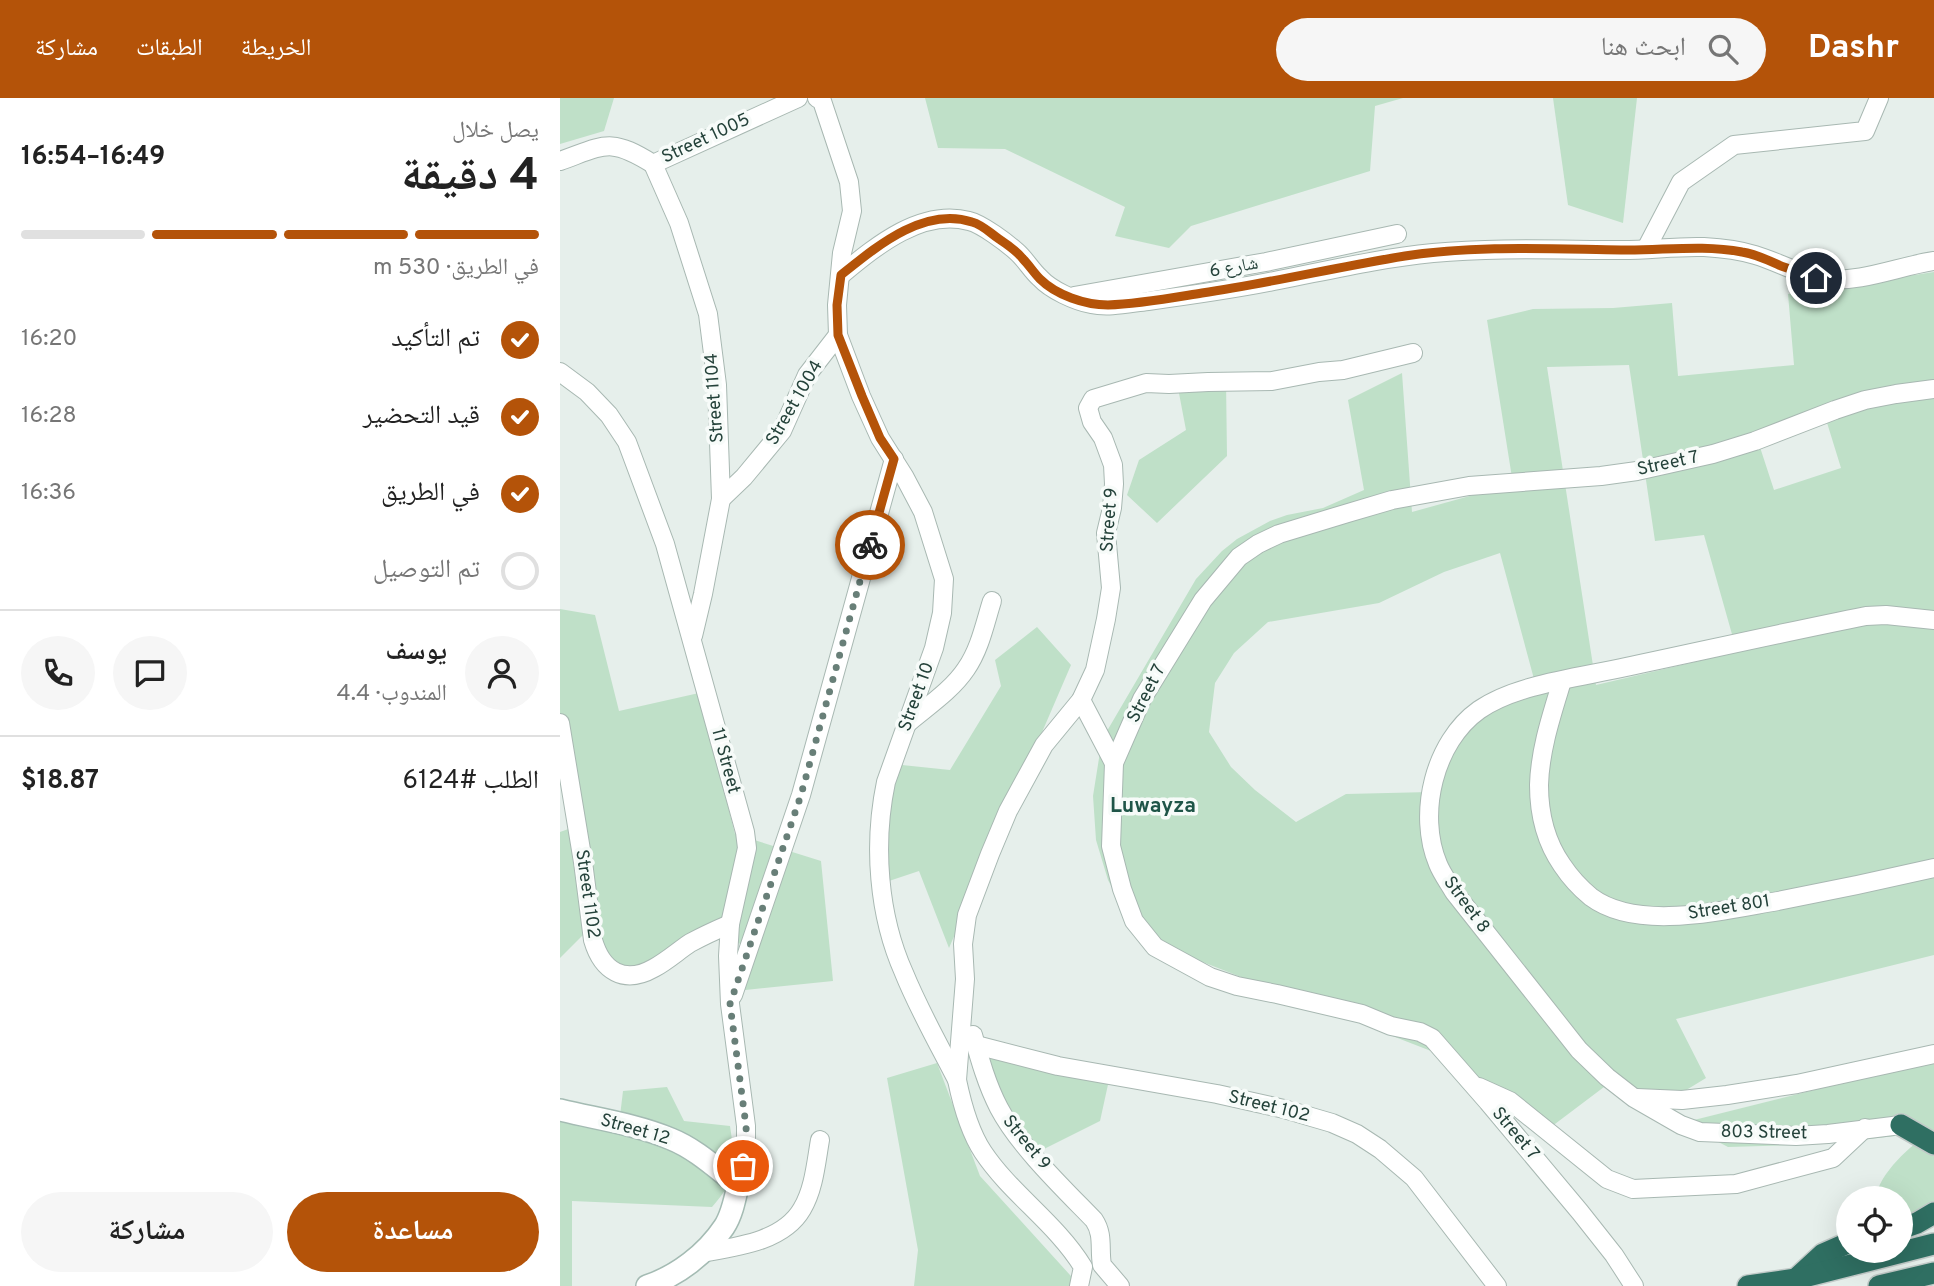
<!DOCTYPE html>
<html lang="ar">
<head>
<meta charset="utf-8">
<style>
  :root { --surface:#fff; --page:#f6f6f6; --text:#222; --muted:#767676; --line:#e0e0e0; --accent:#b45309 }
  body { margin:0; font-family:Overpass,"Noto Naskh Arabic",sans-serif; background:var(--page); color:var(--text); direction:rtl; height:100vh; display:flex; flex-direction:column; font-size:26px; white-space:nowrap }
  * { box-sizing:border-box; margin:0 }
  p { font-size:23px; color:var(--muted) }
  .icon { flex:none; width:38px; height:38px; fill:none; stroke:currentColor; stroke-width:2; stroke-linecap:round; stroke-linejoin:round }
  .map { position:relative; flex:1; overflow:hidden; direction:ltr }
  .side { display:flex; flex-direction:column; background:var(--surface); width:560px }
  .side>* { flex:none }
  .buttons { position:absolute; left:1276px; top:1088px; display:grid; gap:14px }
  .buttons a { display:grid; place-items:center; width:77px; height:77px; border-radius:50%; background:var(--surface); box-shadow:0 7px 28px #0002; font-size:35px }
  .pin { position:absolute; display:grid; place-items:center; width:60px; height:60px; color:#fff; margin:-30px; border:4px solid #fff; border-radius:50%; box-shadow:0 2px 7px #0007 }
  .courier { position:absolute; display:grid; place-items:center; width:70px; height:70px; margin:-35px; border:5px solid #b45309; border-radius:50%; background:#fff; color:#222; box-shadow:0 2px 9px #0007 }
  .summary em { font-style:normal; font-weight:700 }
  .summary div { display:flex; flex-direction:column-reverse }
  .summary { display:flex; align-items:center; justify-content:space-between; height:119px; padding:0 21px }
  h1 { font-size:46px; font-weight:700; line-height:52px }
  .bar { display:grid; grid-template-columns:repeat(4,1fr); gap:10px 7px; align-content:center; height:84px; padding:0 21px }
  .bar i { height:9px; border-radius:5px; background:var(--line) }
  .bar .active { background:var(--accent) }
  .bar p { grid-column:span 4 }
  .line { display:flex; align-items:center; gap:18px; padding:0 21px; border-top:2px solid var(--line) }
  .line div { flex:1 }
  .round { display:grid; place-items:center; flex:none; width:74px; height:74px; border-radius:37px; background:var(--page) }
  ol { padding:0 21px; list-style:none }
  li { display:flex; align-items:center; gap:21px; height:77px }
  li p { margin-inline-start:auto }
  li .icon { padding:7px; border-radius:50%; background:var(--accent); color:#fff; stroke-width:4 }
  li:last-child { color:var(--muted) }
  li i { width:38px; height:38px; border:4px solid var(--line); border-radius:50% }
  .action { display:flex; gap:14px; margin-top:auto; padding:14px 21px }
  .action a { flex:1; height:80px; border-radius:42px; background:var(--accent); color:#fff; font-size:28px; font-weight:700; line-height:80px; text-align:center }
  .action a+a { background:var(--page); color:var(--text) }
  header { display:flex; align-items:center; gap:42px; box-sizing:border-box; height:98px; padding:0 35px; background:var(--accent); color:#fff }
  header strong { font-size:33px }
  nav { display:flex; gap:38px; margin-inline-start:auto; font-size:24px }
  .search { width:490px; height:63px; background:var(--page); display:flex; align-items:center; gap:18px; box-sizing:border-box; padding:0 24px; border-radius:38px; color:var(--muted); font-size:26px }
  main { display:flex; flex:1; min-height:0 }
  .map>svg:first-child { display:block }
  .green { fill:#bfe0c8; fill-rule:evenodd }
  .lines { fill:none; stroke-linecap:round; stroke-linejoin:round }
  .street-casing { stroke:#a8b8b2; stroke-width:20 }
  .secondary-casing { stroke:#a4bbb3; stroke-width:24 }
  .highway-casing { stroke:#c2cac8; stroke-width:24 }
  .street { stroke:#fff; stroke-width:18 }
  .secondary { stroke:#fff; stroke-width:21 }
  .highway { stroke:#2f6f62; stroke-width:21 }
  .done { stroke:#687f78; stroke-width:7; stroke-dasharray:0 12.6 }
  .route { stroke:#b45309; stroke-width:9 }
  .labels { text-anchor:middle; dominant-baseline:central; stroke-width:7; stroke-linejoin:round; paint-order:stroke }
  .street-label { font-size:18px; fill:#24423a; stroke:#f7fbf9 }
  .quarter-label { font-size:21px; font-weight:bold; fill:#1f5548; stroke:#f7fbf9 }
</style>
</head>
<body>
<header>
<strong>Dashr</strong>
<div class="search"><svg class="icon" aria-label="search" viewBox="0 0 24 24"><circle cx="10" cy="10" r="6"/><path d="M15 15l6 6"/></svg>ابحث هنا</div>
<nav><a>الخريطة</a><a>الطبقات</a><a>مشاركة</a></nav>
</header>
<main>
<div class="map">
<svg width="1374" height="1188" viewBox="0 0 1374 1188">
  <rect width="100%" height="100%" fill="#e6efeb"/>
  <g class="green">
    <path d="M0 0H54L44 33 0 46Z"/>
    <path d="M365 0H843L815 8 810 73 631 128 609 150 555 138 565 109 445 51 378 50Z"/>
    <path d="M993 0H1077L1063 125 1008 107Z"/>
    <path d="M1374 174V857L1116 921 1146 980 1100 1008 1044 989 983 1035 871 953 591 844 557 799 548 782 536 742 533 698 540 654 547 633 636 481 662 453 677 441 710 423 727 417 763 410 804 392 788 302 842 275 852 414 953 386 927 222 973 211 1053 210 1112 205 1118 278 1234 267 1228 196ZM1069 267 1095 443 1144 437 1177 554 1036 587 987 269ZM1264 315 1281 370 1214 392 1196 337ZM940 455 974 581 887 645 870 694 786 696 736 724 695 692 671 669 649 634 655 585 674 555 708 524 819 505 884 474Z"/>
    <path d="M666 282 667 358 597 425 567 397 579 362 626 332 618 290Z"/>
    <path d="M0 511 35 517 59 613 139 595 175 736 261 763 273 883 176 893 190 851 151 831 60 880 24 836 0 860V734L14 729 0 642Z"/>
    <path d="M477 529 511 567 389 850 359 773 326 784 323 766 333 679 342 667 390 672 441 588 435 562Z"/>
    <path d="M423 949 549 982 540 1023 474 1056 448 1013Z"/>
    <path d="M1374 962V1117L1341 1129 1340 1101H1315C1320 1074 1350 1048 1371 1034L1264 1046 1168 1049 1122 1025Z"/>
    <path d="M377 965 420 1078 520 1188H354L358 1152 327 980Z"/>
    <path d="M107 989 124 1023 170 1028C176 1070 180 1076 152 1109L12 1103V1188H0V1013L60 1018 63 993Z"/>
  </g>
  <g class="lines">
    <g class="street-casing">
      <g id="street">
        <path d="M257 0 262 3 289 84 292 113 282 155 277 207 278 237 301 298 320 340 344 378 363 414 384 481 382 515 374 550 326 684C313 746 318 817 344 875 359 912 379 947 397 982 402 1006 409 1033 423 1054 451 1096 496 1125 523 1169L519 1188"/>
        <path d="M0 63C45 47 50 39 93 66"/>
        <path d="M93 66 119 125 148 216 157 287 161 401 143 496 133 538"/>
        <path d="M93 66 238 0"/>
        <path d="M1086 151 1121 84 1174 47 1305 33 1319 0"/>
        <path d="M281 177C315 149 361 110 409 123 422 126 447 145 457 154 466 162 471 172 480 180 491 192 515 203 531 206 549 210 570 205 588 203 632 197 676 191 719 182 770 172 821 160 873 155 936 149 1000 152 1063 152 1090 152 1117 148 1144 149 1161 150 1179 152 1195 157 1219 164 1241 178 1266 181 1300 185 1340 168 1374 163"/>
        <path d="M514 198 706 164 837 136"/>
        <path d="M0 274 27 294 49 317 67 344 105 446 185 734 187 750 170 826 168 858 170 906 186 1028V1049L178 1087"/>
        <path d="M161 401 184 379 222 333 247 277 278 237"/>
        <path d="M1002 583C992 616 980 651 979 687 979 715 986 744 1002 767 1010 779 1020 790 1031 799 1078 834 1164 812 1218 803 1270 793 1322 782 1374 770"/>
        <path d="M521 602 554 665"/>
        <path d="M349 624C368 608 392 592 406 571 420 551 425 525 432 503"/>
        <path d="M0 625 23 764 33 842C42 873 64 887 94 870 107 863 118 853 130 845 143 838 156 832 170 826"/>
        <path d="M173 897 241 697 334 361"/>
        <path d="M413 937C420 962 427 987 439 1010 459 1048 503 1090 534 1122 544 1137 539 1151 542 1167L560 1188"/>
        <path d="M416 947 498 968 657 996 724 1011 772 1025 797 1036 820 1051 854 1080 937 1188"/>
        <path d="M397 982 405 881 403 846 407 817 430 756 448 713 484 647 521 602 535 572 546 521 551 490 546 435 552 410 554 386 553 367 543 340 532 324 528 310 533 301 586 285 609 286 648 284 712 283 759 274 783 272 853 255"/>
        <path d="M919 989 950 1003 1047 1081 1073 1091 1176 1086 1273 1060 1305 1030"/>
        <path d="M1077 1000 1122 1002 1167 997 1237 986 1374 956"/>
        <path d="M1341 1027 1268 1036 1236 1038 1140 1034 1121 1027 1074 1000 1047 979 1019 952 894 794C889 785 882 776 878 766 857 716 874 644 919 612 956 586 1022 579 1066 569 1146 552 1226 534 1306 518L1326 517 1374 522"/>
        <path d="M141 1155C175 1149 223 1144 242 1111 254 1091 256 1065 260 1042"/>
        <path d="M1074 1188 1054 1157 1020 1114 928 1004 872 940 860 934 831 928 802 916 717 896 677 888 650 879 595 849 574 823 562 791 551 748 554 665 582 601 643 502 679 459 698 446 719 436 788 415 832 402 909 388 1041 378 1077 373 1153 356 1195 343 1275 312 1305 302 1336 296 1374 291"/>
      </g>
    </g>
    <g class="secondary-casing">
      <path id="secondary" d="M0 1012C37 1021 75 1026 111 1041 136 1051 157 1071 178 1087 175 1101 172 1117 164 1129 146 1156 117 1178 87 1188"/>
    </g>
    <g class="highway-casing">
      <g id="highway">
        <path d="M1341 1027 1374 1046"/>
        <path d="M1340 1131 1357 1125 1374 1115"/>
        <path d="M1238 1179 1263 1156 1288 1145"/>
        <path d="M1188 1188 1236 1181 1374 1146"/>
        <path d="M1319 1188 1374 1175"/>
      </g>
    </g>
    <use href="#street" class="street"/>
    <use href="#secondary" class="secondary"/>
    <use href="#highway" class="highway"/>
  </g>
  <g class="lines">
    <path class="done" d="M183 1068 187 1049 186 1028 170 906 241 697 310 447"/>
    <path class="route" d="M310 447 334 361 320 340 302 298 278 237 277 207 281 177C316 149 364 108 412 124 423 127 430 135 439 141 448 147 456 152 463 161 469 167 474 175 480 181 496 197 525 207 548 207 579 206 611 200 642 195 710 185 777 169 845 158 916 147 989 151 1061 152 1101 153 1141 146 1182 154 1196 156 1208 162 1221 168 1233 172 1245 176 1256 180"/>
  </g>
  <g class="labels">
    <g class="street-label">
      <text transform="translate(146 41) rotate(-25)">Street 1005</text>
      <text transform="translate(674 170) rotate(-10)">شارع 6</text>
      <text transform="translate(155 300) rotate(-94)">Street 1104</text>
      <text transform="translate(235 305) rotate(-60)">Street 1004</text>
      <text transform="translate(1108 366) rotate(-12)">Street 7</text>
      <text transform="translate(550 422) rotate(-86)">Street 9</text>
      <text transform="translate(587 596) rotate(-63)">Street 7</text>
      <text transform="translate(357 599) rotate(-70)">Street 10</text>
      <text transform="translate(165 663) rotate(75)">11 Street</text>
      <text transform="translate(27 796) rotate(82)">Street 1102</text>
      <text transform="translate(906 807) rotate(54)">Street 8</text>
      <text transform="translate(1169 810) rotate(-9)">Street 801</text>
      <text transform="translate(709 1009) rotate(14)">Street 102</text>
      <text transform="translate(75 1032) rotate(16)">Street 12</text>
      <text transform="translate(1204 1035) rotate(1)">803 Street</text>
      <text transform="translate(955 1036) rotate(50)">Street 7</text>
      <text transform="translate(466 1045) rotate(51)">Street 9</text>
    </g>
    <g class="quarter-label">
      <text x="593" y="708">Luwayza</text>
    </g>
  </g>
</svg>
<div class="buttons">
<a><svg class="icon" aria-label="locate" viewBox="0 0 24 24"><circle cx="12" cy="12" r="6"/><path d="M12 2v4M12 18v4M2 12h4M18 12h4"/></svg></a>
</div>
<div class="pin" style="left:183px;top:1068px;background:#ea580c"><svg class="icon" aria-label="bag" viewBox="0 0 24 24"><path d="M5 8h14l-1 12H6zM9 8a3 3 0 0 1 6 0"/></svg></div>
<div class="pin" style="left:1256px;top:180px;background:#1f2937"><svg class="icon" aria-label="home" viewBox="0 0 24 24"><path d="M3 11l9-7 9 7M6 9v11h12V9"/></svg></div>
<div class="courier" style="left:310px;top:447px"><svg class="icon" aria-label="bike" viewBox="0 0 24 24"><circle cx="6" cy="16" r="4"/><circle cx="18" cy="16" r="4"/><path d="M6 16l4-8h5l3 8M10 8l3 8H6M13 5h3"/></svg></div>
</div>
<section class="side">
<div class="summary"><div><h1>4 دقيقة</h1><p>يصل خلال</p></div><em>16:49–16:54</em></div>
<div class="bar"><i class="active"></i><i class="active"></i><i class="active"></i><i></i><p>في الطريق · 530 m</p></div>
<ol>
<li><svg class="icon" aria-label="check" viewBox="0 0 24 24"><path d="M5 12l5 5 9-10"/></svg>تم التأكيد<p>16:20</p></li>
<li><svg class="icon" aria-label="check" viewBox="0 0 24 24"><path d="M5 12l5 5 9-10"/></svg>قيد التحضير<p>16:28</p></li>
<li><svg class="icon" aria-label="check" viewBox="0 0 24 24"><path d="M5 12l5 5 9-10"/></svg>في الطريق<p>16:36</p></li>
<li><i></i>تم التوصيل</li>
</ol>
<div class="line" style="height:126px"><a class="round"><svg class="icon" aria-label="person" viewBox="0 0 24 24"><circle cx="12" cy="8" r="4"/><path d="M4 21q1-7 8-7t8 7"/></svg></a><div><b>يوسف</b><p>المندوب · 4.4</p></div><a class="round"><svg class="icon" aria-label="chat" viewBox="0 0 24 24"><path d="M4 5h16v11H9l-5 4z"/></svg></a><a class="round"><svg class="icon" aria-label="phone" viewBox="0 0 24 24"><path d="M5 4h4l2 5-3 2q2 4 5 5l2-3 5 2v4C11 20 4 13 5 4z"/></svg></a></div>
<div class="line" style="height:91px"><div>الطلب #6124</div><b>$18.87</b></div>
<div class="action"><a>مساعدة</a><a>مشاركة</a></div>
</section>
</main>
</body>
</html>
